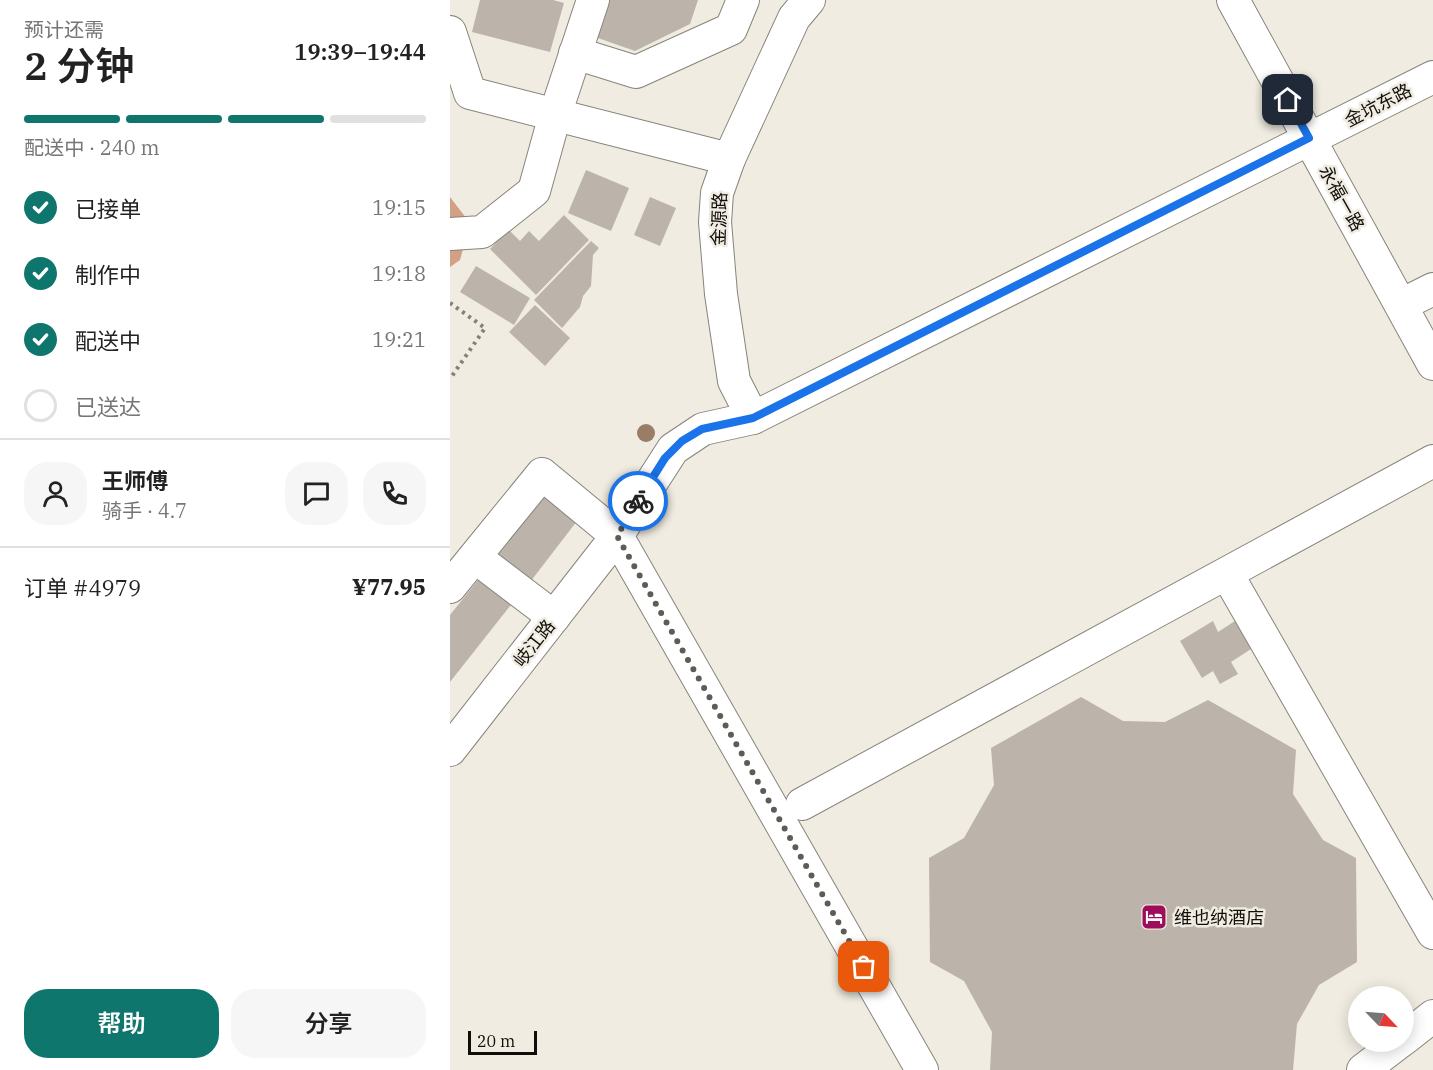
<!DOCTYPE html>
<html lang="zh">
<head>
<meta charset="utf-8">
<style>
  :root { --surface:#fff; --page:#f6f6f6; --text:#222; --muted:#767676; --line:#e0e0e0; --accent:#0f766e }
  body { margin:0; font-family:"IBM Plex Serif","Noto Sans SC",serif; background:var(--page); color:var(--text); height:100vh; display:flex; flex-direction:column; font-size:22px; white-space:nowrap }
  * { box-sizing:border-box; margin:0 }
  p { font-size:20px; color:var(--muted) }
  .icon { flex:none; width:33px; height:33px; fill:none; stroke:currentColor; stroke-width:2; stroke-linecap:round; stroke-linejoin:round }
  .map { position:relative; flex:1; overflow:hidden }
  .panel { display:flex; flex-direction:column; background:var(--surface); width:450px }
  .panel>* { flex:none }
  .needle { width:39px; rotate:115deg }
  .controls { position:absolute; left:898px; top:986px; display:grid; gap:12px }
  .controls a { display:grid; place-items:center; width:66px; height:66px; border-radius:50%; background:var(--surface); box-shadow:0 3px 15px #0003; font-size:30px }
  .scale { position:absolute; left:18px; bottom:15px; width:69px; box-sizing:border-box; padding-left:6px; border:3px solid #100e0b; border-top:0; font-size:16px; line-height:21px; white-space:nowrap; color:#100e0b; -webkit-text-stroke:4px #f0ece1; paint-order:stroke }
  .pin { position:absolute; display:grid; place-items:center; width:51px; height:51px; color:#fff; margin:-26px; border-radius:12px; box-shadow:0 3px 9px #0006 }
  .courier { position:absolute; display:grid; place-items:center; width:60px; height:60px; margin:-30px; border:4px solid #1a73e8; border-radius:50%; background:#fff; color:#222; box-shadow:0 2px 8px #0007 }
  .head em { font-style:normal; font-weight:600 }
  .head div { display:flex; flex-direction:column-reverse }
  .head { display:flex; align-items:center; justify-content:space-between; height:102px; padding:0 24px }
  h1 { font-size:39px; font-weight:600; line-height:45px }
  .bar { display:grid; grid-template-columns:repeat(4,1fr); gap:9px 6px; align-content:center; height:72px; padding:0 24px }
  .bar i { height:8px; border-radius:4px; background:var(--line) }
  .bar .active { background:var(--accent) }
  .bar p { grid-column:span 4 }
  .line { display:flex; align-items:center; gap:15px; padding:0 24px; border-top:2px solid var(--line) }
  .line div { flex:1 }
  .round { display:grid; place-items:center; flex:none; width:63px; height:63px; border-radius:24px; background:var(--page) }
  ol { padding:0 24px; list-style:none }
  li { display:flex; align-items:center; gap:18px; height:66px }
  li p { margin-inline-start:auto }
  li .icon { padding:6px; border-radius:50%; background:var(--accent); color:#fff; stroke-width:4 }
  li:last-child { color:var(--muted) }
  li i { width:33px; height:33px; border:3px solid var(--line); border-radius:50% }
  .cta { display:flex; gap:12px; margin-top:auto; padding:12px 24px }
  .cta a { flex:1; height:69px; border-radius:24px; background:var(--accent); color:#fff; font-size:24px; font-weight:600; line-height:69px; text-align:center }
  .cta a+a { background:var(--page); color:var(--text) }
  main { display:flex; flex:1; min-height:0 }
  .map>svg:first-child { display:block }
  .forest { fill:#d2a083 }
  .building { fill:#bcb4ab }
  .lines { fill:none; stroke-linecap:round; stroke-linejoin:round }
  .minor-casing { stroke:#88847a; stroke-width:34 }
  .path { stroke:#838079; stroke-width:4; stroke-dasharray:3 4.5; stroke-linecap:butt }
  .minor { stroke:#fff; stroke-width:32 }
  .tree { fill:#997d66 }
  .done { stroke:#5e5c56; stroke-width:6; stroke-dasharray:0 10.8 }
  .route { stroke:#1a73e8; stroke-width:8 }
  .labels { text-anchor:middle; dominant-baseline:central; stroke-width:5; stroke-linejoin:round; paint-order:stroke }
  .street-label { font-size:18px; fill:#100e0b; stroke:#f0ece1 }
  .poi-label { font-size:18px; fill:#100e0b; stroke:#f0ece1; text-anchor:start }
</style>
</head>
<body>
<main>
<section class="panel">
<div class="head"><div><h1>2 分钟</h1><p>预计还需</p></div><em>19:39–19:44</em></div>
<div class="bar"><i class="active"></i><i class="active"></i><i class="active"></i><i></i><p>配送中 · 240 m</p></div>
<ol>
<li><svg class="icon" aria-label="check" viewBox="0 0 24 24"><path d="M5 12l5 5 9-10"/></svg>已接单<p>19:15</p></li>
<li><svg class="icon" aria-label="check" viewBox="0 0 24 24"><path d="M5 12l5 5 9-10"/></svg>制作中<p>19:18</p></li>
<li><svg class="icon" aria-label="check" viewBox="0 0 24 24"><path d="M5 12l5 5 9-10"/></svg>配送中<p>19:21</p></li>
<li><i></i>已送达</li>
</ol>
<div class="line" style="height:108px"><a class="round"><svg class="icon" aria-label="person" viewBox="0 0 24 24"><circle cx="12" cy="8" r="4"/><path d="M4 21q1-7 8-7t8 7"/></svg></a><div><b>王师傅</b><p>骑手 · 4.7</p></div><a class="round"><svg class="icon" aria-label="chat" viewBox="0 0 24 24"><path d="M4 5h16v11H9l-5 4z"/></svg></a><a class="round"><svg class="icon" aria-label="phone" viewBox="0 0 24 24"><path d="M5 4h4l2 5-3 2q2 4 5 5l2-3 5 2v4C11 20 4 13 5 4z"/></svg></a></div>
<div class="line" style="height:78px"><div>订单 #4979</div><b>¥77.95</b></div>
<div class="cta"><a>帮助</a><a>分享</a></div>
</section>
<div class="map">
<svg width="983" height="1070" viewBox="0 0 983 1070">
  <rect width="100%" height="100%" fill="#f0ece1"/>
  <path class="forest" d="M0 197 20 223 10 260 0 267Z"/>
  <g class="building">
    <path d="M30 0H103L114 3 100 52 22 32Z"/>
    <path d="M158 0H248L240 24 185 51 145 37Z"/>
    <path d="M136 170 179 188 161 231 118 213Z"/>
    <path d="M200 197 226 208 210 246 184 235Z"/>
    <path d="M114 215 139 240 86 295 40 249 58 229 70 241 79 231 89 241Z"/>
    <path d="M141 241 149 248 143 255 141 286 133 296 130 307 112 328 84 300Z"/>
    <path d="M26 266 80 298 64 325 10 292Z"/>
    <path d="M85 305 120 338 95 366 59 332Z"/>
    <path d="M91 493 127 521 74 590 38 562Z"/>
    <path d="M36 570 68 596 0 682V615Z"/>
    <path d="M763 621 768 632 785 621 801 649 781 662 788 674 770 684 763 671 752 678 730 641Z"/>
    <path d="M631 697 673 721 715 722 758 700 846 750 843 794 873 840 906 858 907 962 869 985 847 1024 843 1070H540L542 1032 514 981 480 962 479 858 514 838 544 785 541 748Z"/>
  </g>
  <g class="lines">
    <g class="minor-casing">
      <g id="minor">
        <path d="M783 0 983 364"/>
        <path d="M0 32 20 93 279 159"/>
        <path d="M125 53 186 72 281 29 293 0"/>
        <path d="M0 234 32 232 84 191 105 115 143 0"/>
        <path d="M951 305 983 289"/>
        <path d="M303 418 284 381 271 294 265 222 267 193 279 159 344 18 359 0"/>
        <path d="M25 557 104 617"/>
        <path d="M777 574 983 933"/>
        <path d="M0 587 92 474 167 536 472 1070"/>
        <path d="M0 750 167 536 223 449 253 429 303 418 983 77"/>
        <path d="M352 804 983 461"/>
        <path d="M954 1039 983 1016"/>
        <path d="M913 1070 951 1041"/>
      </g>
    </g>
    <path class="path" d="M0 303 35 328 0 379"/>
    <use href="#minor" class="minor"/>
  </g>
  <circle class="tree" cx="196" cy="433" r="9"/>
  <g class="lines">
    <path class="done" d="M188 501 167 536 414 967"/>
    <path class="route" d="M188 501 215 458 232 441 252 429 303 418 859 138 838 100"/>
  </g>
  <defs>
    <g id="hotel-square" transform="scale(1.35)"><rect x="-9" y="-9" width="18" height="18" rx="4" fill="#9d0d5b" stroke="#f0ece1"/><path d="M-6-4.5h1.5V1H6V5H4.5V3h-9V5H-6ZM-4 0a1.8 1.8 0 1 1 3.6 0ZM.5 0V-2.5h3Q6-2.5 6 0Z" fill="#fff"/></g>
  </defs>
  <g fill-rule="evenodd">
    <use href="#hotel-square" x="704" y="917"/>
  </g>
  <g class="labels">
    <g class="street-label">
      <text transform="translate(928 105) rotate(-27)">金坑东路</text>
      <text transform="translate(892 198) rotate(61)">永福一路</text>
      <text transform="translate(269 219) rotate(-88)">金源路</text>
      <text transform="translate(84 643) rotate(-52)">岐江路</text>
    </g>
    <g class="poi-label">
      <text x="724" y="917">维也纳酒店</text>
    </g>
  </g>
</svg>
<div class="controls">
<a><svg class="needle" viewBox="-14 -14 28 28"><path d="M0-13l5 13h-10z" fill="#e53935"/><path d="M0 13l5-13h-10z" fill="#767676"/></svg></a>
</div>
<div class="scale">20 m</div>
<div class="pin" style="left:414px;top:967px;background:#ea580c"><svg class="icon" aria-label="bag" viewBox="0 0 24 24"><path d="M5 8h14l-1 12H6zM9 8a3 3 0 0 1 6 0"/></svg></div>
<div class="pin" style="left:838px;top:100px;background:#1f2937"><svg class="icon" aria-label="home" viewBox="0 0 24 24"><path d="M3 11l9-7 9 7M6 9v11h12V9"/></svg></div>
<div class="courier" style="left:188px;top:501px"><svg class="icon" aria-label="bike" viewBox="0 0 24 24"><circle cx="6" cy="16" r="4"/><circle cx="18" cy="16" r="4"/><path d="M6 16l4-8h5l3 8M10 8l3 8H6M13 5h3"/></svg></div>
</div>
</main>
</body>
</html>
